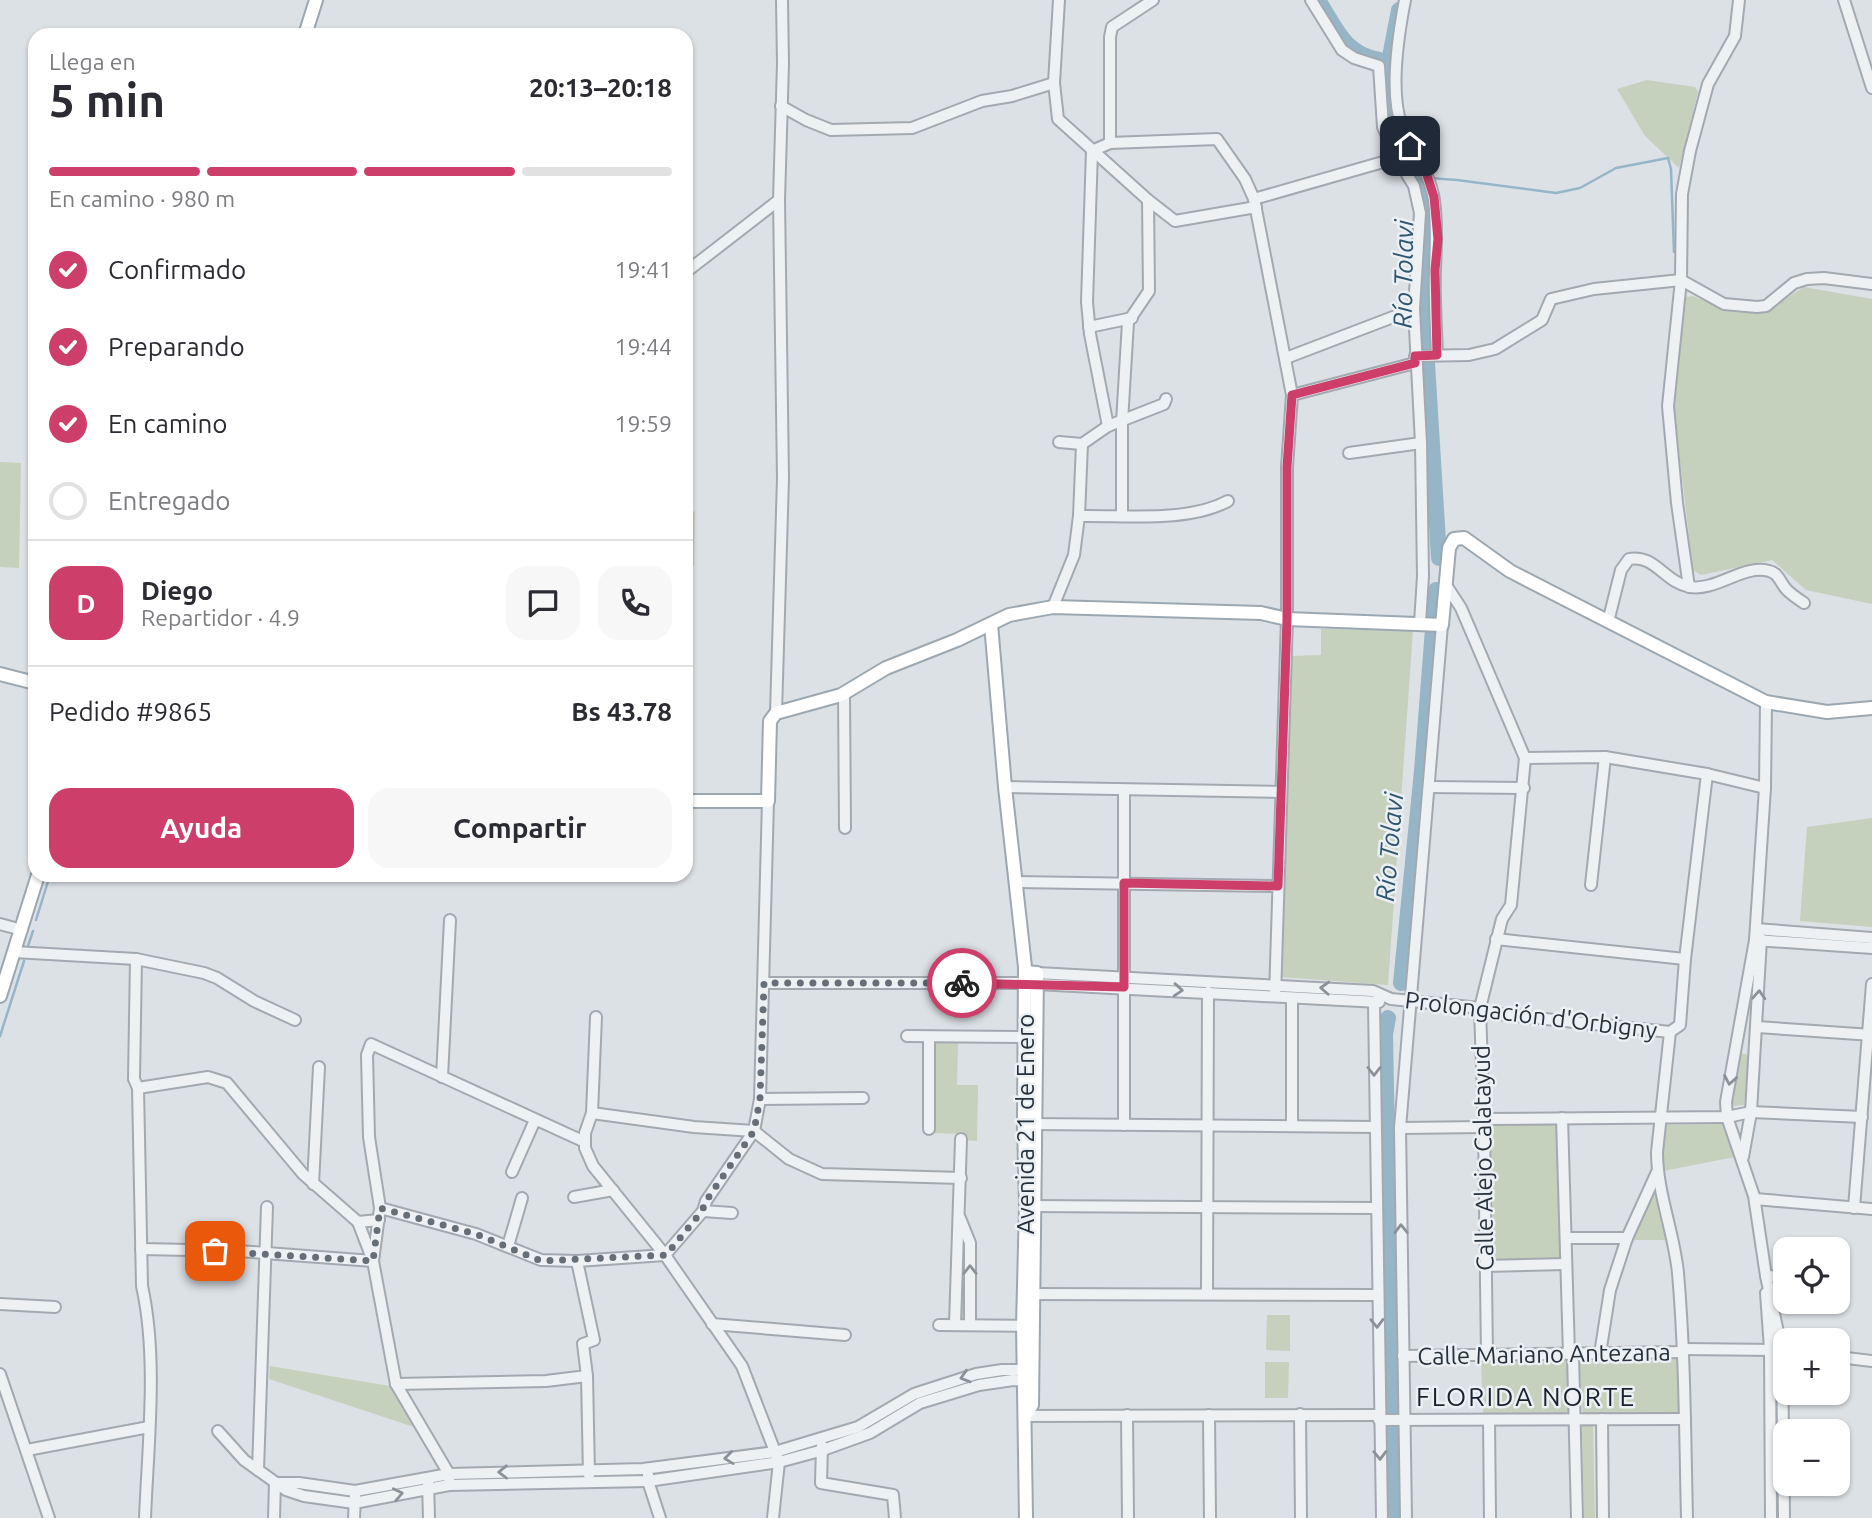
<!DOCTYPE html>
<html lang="es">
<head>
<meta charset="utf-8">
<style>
  :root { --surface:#fff; --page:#f7f7f7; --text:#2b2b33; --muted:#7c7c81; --line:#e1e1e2; --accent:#cd3f6a }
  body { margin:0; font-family:Ubuntu,sans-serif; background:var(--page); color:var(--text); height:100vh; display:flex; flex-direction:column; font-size:26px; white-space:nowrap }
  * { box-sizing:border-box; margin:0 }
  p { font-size:23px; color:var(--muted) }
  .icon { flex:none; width:38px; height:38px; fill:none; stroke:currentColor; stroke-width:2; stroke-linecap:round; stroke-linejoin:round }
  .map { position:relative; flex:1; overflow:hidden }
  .panel { position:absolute; left:28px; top:28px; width:665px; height:854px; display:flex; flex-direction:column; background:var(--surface); border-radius:21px; box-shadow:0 2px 5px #0004 }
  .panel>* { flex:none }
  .fabs { position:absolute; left:1773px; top:1237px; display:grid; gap:14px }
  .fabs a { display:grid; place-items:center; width:77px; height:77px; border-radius:14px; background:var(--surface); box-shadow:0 2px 5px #0004; font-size:35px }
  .pin { position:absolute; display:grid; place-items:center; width:60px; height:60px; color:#fff; margin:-30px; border-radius:14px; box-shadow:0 4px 10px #0006 }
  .courier { position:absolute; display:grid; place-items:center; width:70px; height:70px; margin:-35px; border:5px solid #cd3f6a; border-radius:50%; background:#fff; color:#222; box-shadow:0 2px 9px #0007 }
  .overview em { font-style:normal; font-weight:700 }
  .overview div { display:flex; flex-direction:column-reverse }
  .overview { display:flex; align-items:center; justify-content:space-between; height:119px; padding:0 21px }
  h1 { font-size:46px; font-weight:700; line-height:52px }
  .bar { display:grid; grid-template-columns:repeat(4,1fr); gap:10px 7px; align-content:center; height:84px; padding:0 21px }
  .bar i { height:9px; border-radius:5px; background:var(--line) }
  .bar .active { background:var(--accent) }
  .bar p { grid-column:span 4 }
  .line { display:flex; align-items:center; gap:18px; padding:0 21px; border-top:2px solid var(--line) }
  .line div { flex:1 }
  .round { display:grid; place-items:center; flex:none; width:74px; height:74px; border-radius:21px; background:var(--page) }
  ol { padding:0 21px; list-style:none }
  li { display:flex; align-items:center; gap:21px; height:77px }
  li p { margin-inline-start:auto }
  li .icon { padding:7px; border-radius:50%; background:var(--accent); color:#fff; stroke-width:4 }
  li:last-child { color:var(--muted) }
  li i { width:38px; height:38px; border:4px solid var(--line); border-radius:50% }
  .primary-button { display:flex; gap:14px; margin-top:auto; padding:14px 21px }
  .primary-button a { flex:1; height:80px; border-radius:21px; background:var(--accent); color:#fff; font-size:28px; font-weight:700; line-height:80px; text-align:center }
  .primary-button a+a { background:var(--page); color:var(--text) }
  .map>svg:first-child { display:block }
  .green { fill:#c5d0bd }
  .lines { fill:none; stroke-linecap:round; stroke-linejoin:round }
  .stream { stroke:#96b5c7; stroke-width:2.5 }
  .river { stroke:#96b5c7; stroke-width:16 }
  .minor-casing { stroke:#a2a9b0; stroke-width:14 }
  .major-casing { stroke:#9ba8b1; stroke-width:16 }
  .minor { stroke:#eef1f4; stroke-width:10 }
  .major { stroke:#fff; stroke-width:12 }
  .oneway { stroke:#8a9198 }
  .done { stroke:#666f78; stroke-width:7; stroke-dasharray:0 12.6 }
  .route { stroke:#cd3f6a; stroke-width:9 }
  .labels { text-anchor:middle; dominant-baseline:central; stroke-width:5; stroke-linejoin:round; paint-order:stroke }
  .street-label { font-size:24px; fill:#26313c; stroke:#ebf0f4 }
  .water-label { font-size:26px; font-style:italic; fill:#30566f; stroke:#ebf0f4 }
  .neighbourhood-label { font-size:26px; letter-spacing:2px; fill:#18222c; stroke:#ebf0f4 }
</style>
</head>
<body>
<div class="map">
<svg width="1872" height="1518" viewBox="0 0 1872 1518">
  <rect width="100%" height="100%" fill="#dce1e6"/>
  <g class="green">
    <path d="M1647 80 1695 87 1698 92 1679 168 1645 136 1617 89Z"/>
    <path d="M1804 287 1872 299V604L1806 590 1772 560 1701 575 1693 570 1674 408 1686 297 1693 296 1728 311 1763 313Z"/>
    <path d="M0 462 21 463 19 568 0 567Z"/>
    <path d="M695 511 694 566H686V515Z"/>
    <path d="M1321 629 1413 630 1388 985 1281 977 1291 656 1321 655Z"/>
    <path d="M1872 818V927L1800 921 1807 827Z"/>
    <path d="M934 1043H958L957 1085H978L977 1141 965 1140V1134L933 1133Z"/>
    <path d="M1740 1053 1749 1055 1744 1105 1732 1106Z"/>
    <path d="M1559 1123 1561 1260 1490 1261 1488 1124Z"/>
    <path d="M1726 1124 1735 1157 1663 1171 1664 1125Z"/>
    <path d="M1655 1190 1668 1240H1632Z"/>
    <path d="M960 1238 967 1244V1319H958Z"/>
    <path d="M1267 1315H1290V1351L1266 1350Z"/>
    <path d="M1567 1358 1569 1415 1483 1416 1481 1360Z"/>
    <path d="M1678 1359 1680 1415H1583L1579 1361Z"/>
    <path d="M1265 1362H1289L1288 1398H1265Z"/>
    <path d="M270 1366 390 1386 417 1428 269 1379Z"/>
    <path d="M1590 1422 1593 1425 1595 1518H1584L1582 1425Z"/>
  </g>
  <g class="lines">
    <g class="stream">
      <path d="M1430 178 1457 180 1556 193 1580 188 1616 168 1668 158 1671 169 1674 252"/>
      <path d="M36 920 50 875"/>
      <path d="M27 949 33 931"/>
      <path d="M0 1036 24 961"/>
    </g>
    <g class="river">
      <path d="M1318 0C1336 28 1344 54 1379 60"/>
      <path d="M1399 10 1389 62 1390 105 1396 126 1424 178 1429 206 1427 363 1439 558"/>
      <path d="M1401 983 1422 771 1436 590"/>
      <path d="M1388 1018 1385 1034 1392 1411"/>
      <path d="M1392 1433 1393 1518"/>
    </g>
    <g class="minor-casing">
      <g id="minor">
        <path d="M1059 0 1054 83 1058 119 1148 200 1175 221 1256 207"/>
        <path d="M1311 0 1342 50 1354 58 1379 66 1383 127 1397 158 1414 186 1420 213 1414 309 1421 443 1423 576 1420 623"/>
        <path d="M1405 0C1398 36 1389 92 1402 127 1412 152 1430 172 1434 200 1437 223 1436 245 1435 269 1434 297 1436 326 1437 354"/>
        <path d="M1844 0 1872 88"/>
        <path d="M781 106 806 120 831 130 912 128 982 101 1012 96 1054 83"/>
        <path d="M1110 143V37L1112 27 1153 0"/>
        <path d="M1092 151 1110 143 1217 139 1245 179 1254 199 1292 395 1287 467V619L1275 996"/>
        <path d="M1092 151 1087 302 1090 334 1108 426"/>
        <path d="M1254 199 1397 158"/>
        <path d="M686 272 779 200 783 63 782 0"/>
        <path d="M1089 327 1132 318"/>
        <path d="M1415 356 1469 355 1495 349 1542 320 1551 299 1594 289 1681 280 1724 304 1757 307 1766 306 1794 283 1807 279 1824 278 1872 284"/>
        <path d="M1286 358 1414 309"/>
        <path d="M1292 395 1415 363"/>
        <path d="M1059 442 1082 444 1108 426 1164 404 1166 399"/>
        <path d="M1349 453 1421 443"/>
        <path d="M1122 515V422L1128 322 1149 291 1148 200"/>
        <path d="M1079 516C1125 515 1187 523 1228 501"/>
        <path d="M1446 585 1461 608 1525 758 1605 757 1707 774 1765 788"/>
        <path d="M1689 587 1677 503 1668 406 1681 280 1682 194 1690 151 1708 84 1735 36 1739 0"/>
        <path d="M1053 607 1074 555 1079 516 1082 444"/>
        <path d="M1608 622 1621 570 1629 559C1655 554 1664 582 1690 587 1717 591 1743 564 1769 571 1779 573 1780 583 1787 590 1792 595 1798 599 1804 603"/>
        <path d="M844 693 845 828"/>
        <path d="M1766 702 1765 788 1755 940 1726 1102 1727 1117 1754 1196 1766 1276 1782 1351 1784 1518"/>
        <path d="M776 713 783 478 779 200"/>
        <path d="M1005 787 1281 792"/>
        <path d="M1429 787 1524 788"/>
        <path d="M1017 882 1278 886"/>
        <path d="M1591 885 1605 757"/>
        <path d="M0 924 22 930"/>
        <path d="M1756 929 1872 938"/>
        <path d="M1496 939 1685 959"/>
        <path d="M1755 940 1872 948"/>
        <path d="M14 952 136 959 204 973 217 978 254 1001 295 1020"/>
        <path d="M136 959 134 1079 138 1088 142 1286C158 1358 148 1444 145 1518"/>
        <path d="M1037 973 1373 991 1391 999 1480 1008 1489 1013 1670 1032"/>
        <path d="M764 983H1024"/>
        <path d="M1036 984 1379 1002"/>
        <path d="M1374 1003 1382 1518"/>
        <path d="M596 1017 592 1113 585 1133V1148L593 1166 665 1255 742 1366 779 1462 773 1518"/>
        <path d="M1757 1027 1872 1035"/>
        <path d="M907 1036 1024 1037"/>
        <path d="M929 1037V1129"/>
        <path d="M442 1077 450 920"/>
        <path d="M138 1088 208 1077 227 1083 303 1174 358 1222 379 1220"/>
        <path d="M760 1099 863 1098"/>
        <path d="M592 1113 694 1127 754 1131 789 1159 822 1174 961 1178"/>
        <path d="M1562 1118 1569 1354"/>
        <path d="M1484 1119 1727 1117 1751 1112 1862 1117"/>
        <path d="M1030 1124 1375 1127"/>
        <path d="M1124 1125V790"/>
        <path d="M1292 1126V998"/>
        <path d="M1400 1128 1484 1127"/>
        <path d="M1743 1157 1751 1112 1761 939"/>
        <path d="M512 1172 535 1120"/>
        <path d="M313 1184 319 1067"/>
        <path d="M574 1197 613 1190"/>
        <path d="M1755 1199 1872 1209"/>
        <path d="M1028 1206 1376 1208"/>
        <path d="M380 1208 476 1234 541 1260 577 1261 665 1255 703 1211 706 1201 754 1131 760 1099 768 801"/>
        <path d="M1854 1208 1872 984"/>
        <path d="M703 1211 732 1213"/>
        <path d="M960 1218 970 1243V1325"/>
        <path d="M358 1222 373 1261 396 1384 449 1474V1479"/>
        <path d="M1566 1238H1627"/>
        <path d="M508 1246 522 1198"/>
        <path d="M141 1249 239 1251 373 1261 380 1208 369 1137 367 1055 371 1044 585 1142"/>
        <path d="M577 1261 594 1340 583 1344 587 1376 589 1475"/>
        <path d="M1485 1266 1566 1264"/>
        <path d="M1766 1276 1785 1277"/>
        <path d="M1838 1281H1841"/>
        <path d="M1766 1293 1770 1349 1771 1518"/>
        <path d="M1027 1294 1377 1295"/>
        <path d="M1207 1294 1208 992"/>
        <path d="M0 1304 55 1307"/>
        <path d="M712 1324 845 1335"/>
        <path d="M939 1325 1031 1326"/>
        <path d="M955 1325 961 1139"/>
        <path d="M1684 1349 1775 1350"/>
        <path d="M1573 1354 1577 1518"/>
        <path d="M1600 1354 1610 1290 1627 1238 1657 1172"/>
        <path d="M1487 1355 1484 1127 1480 1008 1502 919 1511 905 1525 758"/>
        <path d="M1403 1356 1684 1352"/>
        <path d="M1838 1357 1872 1361"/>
        <path d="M0 1374 49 1518"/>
        <path d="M396 1384 546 1381 587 1376"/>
        <path d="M1300 1414 1301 1518"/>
        <path d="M1127 1415 1128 1518"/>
        <path d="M1209 1415 1210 1518"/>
        <path d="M1025 1416 1379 1415"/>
        <path d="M1602 1419 1603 1518"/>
        <path d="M1379 1420 1685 1419"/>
        <path d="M1489 1420 1490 1518"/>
        <path d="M218 1431 244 1460 286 1490 304 1496 354 1503 449 1485 648 1481 779 1462 823 1450 870 1433 920 1403 979 1385 1013 1380 1030 1381"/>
        <path d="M822 1446 821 1483 893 1495 895 1518"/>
        <path d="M27 1450 149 1427"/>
        <path d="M258 1470 267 1207"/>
        <path d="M648 1475V1481L660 1518"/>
        <path d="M428 1482 429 1518"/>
        <path d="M275 1483H299L355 1491 449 1474 643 1469 775 1452 858 1427 914 1394 976 1374 1002 1370H1030"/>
        <path d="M274 1518 275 1483"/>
        <path d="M354 1518 355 1496"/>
        <path d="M1406 1518 1400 1128 1442 625"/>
        <path d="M1687 1518C1685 1436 1685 1354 1678 1273 1674 1232 1657 1193 1657 1152L1670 1032 1680 1025 1685 959 1707 774"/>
      </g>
    </g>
    <g class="major-casing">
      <g id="major">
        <path d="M305 35 316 0"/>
        <path d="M991 624 1005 787 1025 967 1024 1124 1026 1206 1023 1326 1026 1518"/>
        <path d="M0 674 35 683"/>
        <path d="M686 801H768L770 721 776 713 841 695 886 668 957 640 1009 615 1053 607 1261 613 1287 619 1442 625 1449 548 1454 539 1464 538 1510 571 1766 702 1827 712 1872 708"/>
        <path d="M1025 972 1037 973 1032 1405 1025 1416"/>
        <path d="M0 996 38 875"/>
      </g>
    </g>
    <use href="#minor" class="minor"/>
    <use href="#major" class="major"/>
  </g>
  <defs><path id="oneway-chevron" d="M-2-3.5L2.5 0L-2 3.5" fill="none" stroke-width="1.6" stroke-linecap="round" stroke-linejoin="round" transform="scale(1.75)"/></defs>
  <g class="oneway">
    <use href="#oneway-chevron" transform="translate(1325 988) rotate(-177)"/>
    <use href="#oneway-chevron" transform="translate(1178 990) rotate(4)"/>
    <use href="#oneway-chevron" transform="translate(1759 995) rotate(-87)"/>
    <use href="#oneway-chevron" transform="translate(1374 1071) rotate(90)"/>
    <use href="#oneway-chevron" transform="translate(1730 1080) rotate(100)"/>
    <use href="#oneway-chevron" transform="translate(1401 1229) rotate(-91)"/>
    <use href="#oneway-chevron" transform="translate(970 1270) rotate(-90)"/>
    <use href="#oneway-chevron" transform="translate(1377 1323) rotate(89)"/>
    <use href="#oneway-chevron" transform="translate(965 1377) rotate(163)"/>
    <use href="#oneway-chevron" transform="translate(1380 1455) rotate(89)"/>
    <use href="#oneway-chevron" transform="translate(729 1458) rotate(173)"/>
    <use href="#oneway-chevron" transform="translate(503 1472) rotate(179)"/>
    <use href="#oneway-chevron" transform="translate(398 1494) rotate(-12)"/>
  </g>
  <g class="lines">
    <path class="done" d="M215 1251 373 1261 380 1208 476 1234 541 1261 666 1255 702 1211 706 1201 754 1131 760 1099 764 983H962"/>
    <path class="route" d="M962 983 1124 987V883L1278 886 1287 619V467L1292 395 1415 363V356L1437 355 1435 270 1438 239 1434 197 1426 172 1410 146"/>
  </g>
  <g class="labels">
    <g class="street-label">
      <text transform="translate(1531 1015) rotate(7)">Prolongación d'Orbigny</text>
      <text transform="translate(1025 1124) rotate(-90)">Avenida 21 de Enero</text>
      <text transform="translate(1483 1158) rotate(-91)">Calle Alejo Calatayud</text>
      <text transform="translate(1544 1354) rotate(-1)">Calle Mariano Antezana</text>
    </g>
    <g class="water-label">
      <text transform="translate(1403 274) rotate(-89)">Río Tolavi</text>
      <text transform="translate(1389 847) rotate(-85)">Río Tolavi</text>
    </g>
    <g class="neighbourhood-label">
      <text x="1526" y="1396">FLORIDA NORTE</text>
    </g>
  </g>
</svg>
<div class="fabs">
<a><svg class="icon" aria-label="locate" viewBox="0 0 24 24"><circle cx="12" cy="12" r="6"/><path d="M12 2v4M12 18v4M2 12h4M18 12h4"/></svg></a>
<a>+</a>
<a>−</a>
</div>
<div class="pin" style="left:215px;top:1251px;background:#ea580c"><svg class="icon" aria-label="bag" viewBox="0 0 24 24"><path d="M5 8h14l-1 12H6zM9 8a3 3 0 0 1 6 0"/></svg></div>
<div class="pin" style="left:1410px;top:146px;background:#1f2937"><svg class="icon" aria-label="home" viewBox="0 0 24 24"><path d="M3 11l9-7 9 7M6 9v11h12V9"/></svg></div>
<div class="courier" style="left:962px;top:983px"><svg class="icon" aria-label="bike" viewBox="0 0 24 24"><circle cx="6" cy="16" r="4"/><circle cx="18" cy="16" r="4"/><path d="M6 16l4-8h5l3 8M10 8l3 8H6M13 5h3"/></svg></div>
<section class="panel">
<div class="overview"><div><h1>5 min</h1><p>Llega en</p></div><em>20:13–20:18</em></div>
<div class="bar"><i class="active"></i><i class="active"></i><i class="active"></i><i></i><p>En camino · 980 m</p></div>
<ol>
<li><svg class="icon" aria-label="check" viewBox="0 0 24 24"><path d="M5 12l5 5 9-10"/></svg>Confirmado<p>19:41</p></li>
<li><svg class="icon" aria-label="check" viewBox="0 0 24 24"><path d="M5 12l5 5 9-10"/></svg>Preparando<p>19:44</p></li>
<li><svg class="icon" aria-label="check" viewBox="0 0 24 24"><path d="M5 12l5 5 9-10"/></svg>En camino<p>19:59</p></li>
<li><i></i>Entregado</li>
</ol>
<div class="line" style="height:126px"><b class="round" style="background:var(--accent);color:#fff">D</b><div><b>Diego</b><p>Repartidor · 4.9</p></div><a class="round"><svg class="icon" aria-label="chat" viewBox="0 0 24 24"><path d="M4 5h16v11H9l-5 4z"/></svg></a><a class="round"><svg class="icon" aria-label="phone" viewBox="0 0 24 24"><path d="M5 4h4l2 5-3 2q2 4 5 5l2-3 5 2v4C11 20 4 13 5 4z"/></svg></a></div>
<div class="line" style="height:91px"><div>Pedido #9865</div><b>Bs 43.78</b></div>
<div class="primary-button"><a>Ayuda</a><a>Compartir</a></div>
</section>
</div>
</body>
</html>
